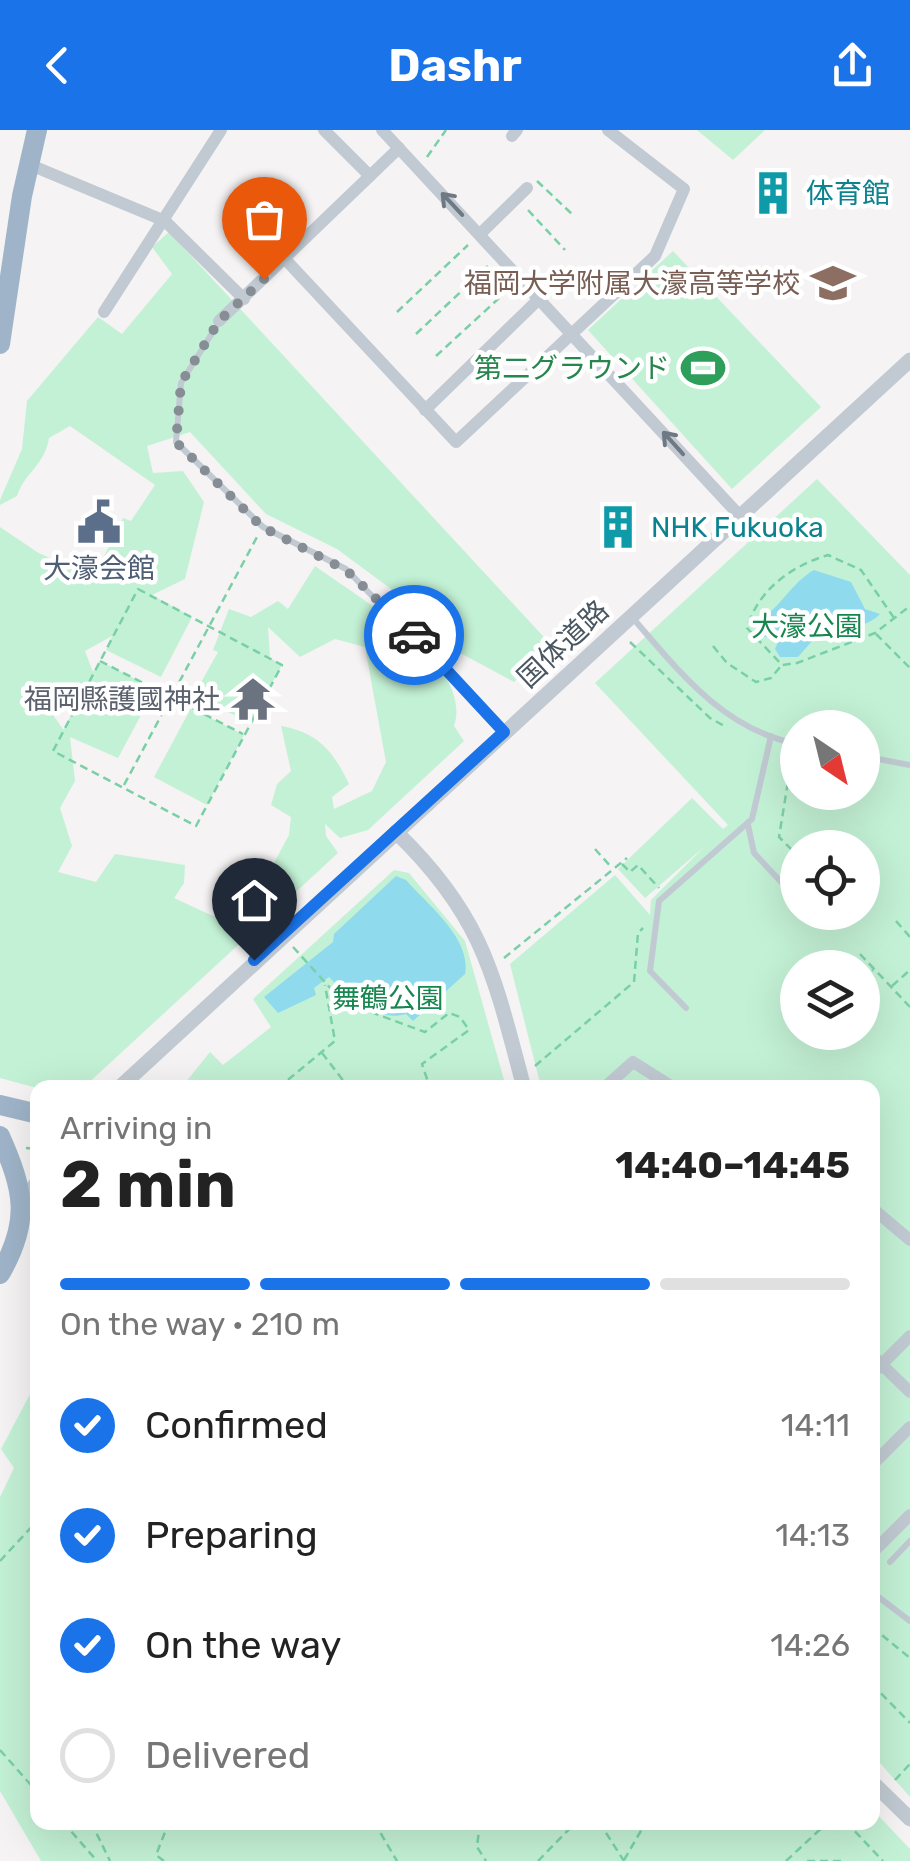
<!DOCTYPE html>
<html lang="en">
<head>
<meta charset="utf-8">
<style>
  :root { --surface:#fff; --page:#f2f2f2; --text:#222; --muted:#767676; --line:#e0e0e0; --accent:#1a73e8 }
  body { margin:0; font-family:Rubik,"Noto Sans JP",sans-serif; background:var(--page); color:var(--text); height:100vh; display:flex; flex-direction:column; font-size:38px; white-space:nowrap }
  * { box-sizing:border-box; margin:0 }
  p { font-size:32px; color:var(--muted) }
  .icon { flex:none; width:55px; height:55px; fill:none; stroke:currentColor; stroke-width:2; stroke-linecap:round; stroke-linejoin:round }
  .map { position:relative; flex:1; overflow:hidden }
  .sheet { position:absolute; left:30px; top:950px; width:850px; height:750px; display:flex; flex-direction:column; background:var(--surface); border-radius:20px; box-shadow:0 10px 40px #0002 }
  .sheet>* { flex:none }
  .needle { width:65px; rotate:145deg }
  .buttons { position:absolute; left:780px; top:580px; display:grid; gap:20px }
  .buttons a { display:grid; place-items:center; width:100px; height:100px; border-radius:50%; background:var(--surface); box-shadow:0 10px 40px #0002; font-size:50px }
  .pin { position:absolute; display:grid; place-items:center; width:85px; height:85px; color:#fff; margin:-102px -42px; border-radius:50% 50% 50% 0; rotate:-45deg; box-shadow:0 0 10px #0007 }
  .pin .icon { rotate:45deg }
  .courier { position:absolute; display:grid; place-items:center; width:100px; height:100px; margin:-50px; border:8px solid #1a73e8; border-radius:50%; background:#fff; color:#222; box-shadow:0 2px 12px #0007 }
  .summary em { font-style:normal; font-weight:700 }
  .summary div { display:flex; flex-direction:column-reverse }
  .summary { display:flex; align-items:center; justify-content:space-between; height:170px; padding:0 30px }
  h1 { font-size:65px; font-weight:700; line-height:75px }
  .bar { display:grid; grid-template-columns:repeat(4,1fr); gap:15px 10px; align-content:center; height:120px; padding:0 30px }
  .bar i { height:12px; border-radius:8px; background:var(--line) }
  .bar .current { background:var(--accent) }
  .bar p { grid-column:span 4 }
  ol { padding:0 30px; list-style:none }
  li { display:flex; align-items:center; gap:30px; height:110px }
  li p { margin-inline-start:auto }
  li .icon { padding:10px; border-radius:50%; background:var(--accent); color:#fff; stroke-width:4 }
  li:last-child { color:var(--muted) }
  li i { width:55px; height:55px; border:5px solid var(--line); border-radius:50% }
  header { display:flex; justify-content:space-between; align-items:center; height:130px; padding:0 30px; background:var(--accent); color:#fff; font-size:45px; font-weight:700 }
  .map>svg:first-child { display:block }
  .green { fill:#c3f1d5; fill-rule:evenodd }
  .water { fill:#90daee }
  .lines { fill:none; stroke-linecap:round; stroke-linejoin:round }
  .path { stroke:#7ad0a6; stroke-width:2.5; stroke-dasharray:8 5; stroke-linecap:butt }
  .service { stroke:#c1cad2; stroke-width:6 }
  .minor { stroke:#c1cad2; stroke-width:12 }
  .tertiary { stroke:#c1cad2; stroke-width:15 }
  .trunk { stroke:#9fb4c9; stroke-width:20 }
  .oneway { stroke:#6e7983 }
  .done { stroke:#868d94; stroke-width:10; stroke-dasharray:0 18 }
  .route { stroke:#1a73e8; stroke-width:12 }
  .labels { text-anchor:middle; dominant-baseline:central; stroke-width:9; stroke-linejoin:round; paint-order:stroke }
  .culture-label { font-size:28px; fill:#0d838f; stroke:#fff; text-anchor:start }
  .education-label { font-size:28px; fill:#785e54; stroke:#fff; text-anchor:end }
  .leisure-label { font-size:28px; fill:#27864d; stroke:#fff; text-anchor:end }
  .service-label { font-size:28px; fill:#4e5e75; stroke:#fff }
  .park-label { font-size:28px; fill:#17864f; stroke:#fff }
  .street-label { font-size:28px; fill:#4a5661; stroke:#fff }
  .worship-label { font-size:28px; fill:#5b616d; stroke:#fff; text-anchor:end }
</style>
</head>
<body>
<header><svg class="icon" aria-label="back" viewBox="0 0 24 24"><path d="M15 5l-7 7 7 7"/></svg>Dashr<svg class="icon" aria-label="share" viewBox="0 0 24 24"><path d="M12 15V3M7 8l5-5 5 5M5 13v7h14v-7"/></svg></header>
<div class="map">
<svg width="910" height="1731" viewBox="0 0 910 1731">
  <rect width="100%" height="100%" fill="#f5f3f3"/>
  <g class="green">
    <path d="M697 0H765L733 30Z"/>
    <path d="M169 102 554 518 514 552 449 517 391 459 337 419 266 384 190 302 147 316 153 343 183 341 204 372 185 449 152 465 192 487 161 547 106 520 112 506 85 521 93 542 100 531 155 559 118 628 70 607 75 651 60 678 72 716 58 742 96 752 115 724 185 735 184 753 174 768 239 798 289 705 291 687 271 675 277 654 291 641 281 596C319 603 333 621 349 654L332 667 334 679 372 661 386 632 365 517 335 509 300 527 268 497 270 528 282 535 250 593 194 565 218 522 213 520 229 479 251 487 278 471 288 479 315 436C356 466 475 534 454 596L464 611 368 700 340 708 325 694 326 706 338 723 84 957 37 958 0 948V397L37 422 93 449 123 388 131 391 155 355 70 296 49 308C45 335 25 342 17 366L0 375V370L22 319 27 271 98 187 122 204 172 144 152 117ZM43 571 74 579 64 599H63Z"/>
    <path d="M673 121 821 277 732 359 588 200Z"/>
    <path d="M817 349 910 445V1667L873 1625 872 958 541 957 510 834 615 745 650 785 651 770 704 717 645 768 618 739 692 668 723 699 728 695 595 553ZM798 598H862V662H798ZM798 718H862V782H798ZM798 838H862V902H798Z"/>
    <path d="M191 578 244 605 207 675 154 647Z"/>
    <path d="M394 740 409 743 465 811 506 957 181 958 210 922 223 935 271 897 253 869Z"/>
    <path d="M37 1251 38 1692H872L873 1680 910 1719V1731H41L0 1661V1367L14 1338 1 1319Z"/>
  </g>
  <g class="water">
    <path d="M814 440 851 452 865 479 880 484C866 499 846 494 831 509L813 510 798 527H780L775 519 778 512 773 506 761 507 754 491C777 485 788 455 814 440Z"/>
    <path d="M396 746 406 750C427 774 472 809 465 844L413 891 406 884C377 893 348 866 329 847L314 858 316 865 278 883 264 867 333 812 334 804Z"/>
  </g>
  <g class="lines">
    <g class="path">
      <path d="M427 27 446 0"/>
      <path d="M537 51 573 85"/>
      <path d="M528 80 565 120"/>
      <path d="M397 182 468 115"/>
      <path d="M416 204 488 136"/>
      <path d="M436 226 509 159"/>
      <path d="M138 459 282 535 196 696 53 621Z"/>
      <path d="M894 488 861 440 828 425C791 436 758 460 747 498L782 535 797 533 875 503 910 476"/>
      <path d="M876 504 910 538"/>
      <path d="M630 512 710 588 726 597"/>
      <path d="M713 516 727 533 756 552 771 548 781 536"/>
      <path d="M100 531 243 604"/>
      <path d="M792 627 779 707 798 726"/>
      <path d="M124 655 257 407"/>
      <path d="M595 719 612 738"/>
      <path d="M622 734 630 742 638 735 659 758"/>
      <path d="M896 791 910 807"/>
      <path d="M293 817 343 872 425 902 449 883 460 887 469 900 422 934 430 958"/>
      <path d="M860 824 910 877"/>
      <path d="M504 828 627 728"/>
      <path d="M862 849 873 840"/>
      <path d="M892 856 910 840"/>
      <path d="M322 923 349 958"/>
      <path d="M535 936 634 852 638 803 643 798"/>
      <path d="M278 958 335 911 325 855"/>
      <path d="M26 1018 38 1019"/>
      <path d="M0 1431 38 1390"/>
      <path d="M872 1497 910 1528"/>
      <path d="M872 1554 910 1593"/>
      <path d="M0 1620 38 1663"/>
      <path d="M895 1650 910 1634"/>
      <path d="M63 1692 97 1731"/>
      <path d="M91 1692 110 1731"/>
      <path d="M374 1692 397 1731"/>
      <path d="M480 1692 477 1717 486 1731"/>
      <path d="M599 1692 624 1731"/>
      <path d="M635 1692 643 1695"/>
      <path d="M846 1692 883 1731"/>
      <path d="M624 1730 646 1692"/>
      <path d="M164 1731 156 1725 169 1692"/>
      <path d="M538 1731 576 1692"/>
      <path d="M786 1731 828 1692"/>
      <path d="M807 1731H841"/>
    </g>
    <g class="service">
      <path d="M219 192 181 253 176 312 263 397 346 439 504 602"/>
      <path d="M631 486C679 541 723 600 798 614"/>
      <path d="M862 626 910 635"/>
      <path d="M748 695 754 723 798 770"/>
      <path d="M686 878 650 841 659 771 752 689 771 606"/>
      <path d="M890 1432 910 1411"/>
      <path d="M872 1462 910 1491"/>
    </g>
    <g class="minor">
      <path d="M324 0 370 46"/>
      <path d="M382 0 739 385"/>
      <path d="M512 6 517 0"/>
      <path d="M28 34 165 91 244 169"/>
      <path d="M480 104 527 58"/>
      <path d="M285 129 456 312 655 126 684 59 608 0"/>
      <path d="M104 182 221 0"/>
      <path d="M219 191 399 18"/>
      <path d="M425 280 540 168"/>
      <path d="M604 958 633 932 674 958"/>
      <path d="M872 1078 910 1110"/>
      <path d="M872 1225 910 1262"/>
      <path d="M872 1244 910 1206"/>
      <path d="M872 1335 910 1297"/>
      <path d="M872 1423 910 1385"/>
    </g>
    <g class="tertiary">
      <path d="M396 702C483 786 494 845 524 958"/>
      <path d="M119 958 910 230"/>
      <path d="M23 1071 38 1051"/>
      <path d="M872 1652 910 1689"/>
    </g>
    <g class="trunk">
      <path d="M0 214 22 66 37 0"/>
      <path d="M0 975 38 984"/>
      <path d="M0 1006C24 1060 31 1091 0 1144"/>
    </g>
  </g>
  <defs><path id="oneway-shaft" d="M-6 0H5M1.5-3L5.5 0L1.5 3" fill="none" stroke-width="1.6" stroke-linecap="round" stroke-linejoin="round" transform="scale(2.5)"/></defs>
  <g class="oneway">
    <use href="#oneway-shaft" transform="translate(452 74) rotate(-133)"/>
    <use href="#oneway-shaft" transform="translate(673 313) rotate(-132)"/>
  </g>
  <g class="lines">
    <path class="done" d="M264 149 219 191 181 253 176 312 262 397 346 440 414 505"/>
    <path class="route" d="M254 830 504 602 414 505"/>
  </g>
  <defs>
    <g id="building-bare" transform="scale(3.45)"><path d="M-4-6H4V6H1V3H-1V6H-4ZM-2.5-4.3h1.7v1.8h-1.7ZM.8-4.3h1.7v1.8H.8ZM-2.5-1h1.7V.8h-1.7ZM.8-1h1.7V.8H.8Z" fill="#0f9aa8" stroke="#fff" stroke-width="2.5" paint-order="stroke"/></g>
    <g id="school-bare" transform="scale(3.45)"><path d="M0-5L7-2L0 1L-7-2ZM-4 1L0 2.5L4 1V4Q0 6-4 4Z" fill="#8d6e63" stroke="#fff" stroke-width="2.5" paint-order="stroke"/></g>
    <g id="stadium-bare" transform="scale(3.45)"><path d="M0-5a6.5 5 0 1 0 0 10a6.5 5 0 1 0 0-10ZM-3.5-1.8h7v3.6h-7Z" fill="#2e9e5b" stroke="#fff" stroke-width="2.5" paint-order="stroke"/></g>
    <g id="civic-bare" transform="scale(3.45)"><path d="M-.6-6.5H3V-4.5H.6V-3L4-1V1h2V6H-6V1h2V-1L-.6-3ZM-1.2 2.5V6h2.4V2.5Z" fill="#5c6f8a" stroke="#fff" stroke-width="2.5" paint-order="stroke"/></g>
    <g id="temple-bare" transform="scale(3.45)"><path d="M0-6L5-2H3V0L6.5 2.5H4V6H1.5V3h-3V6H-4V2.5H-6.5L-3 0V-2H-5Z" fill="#6b7280" stroke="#fff" stroke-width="2.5" paint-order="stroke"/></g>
  </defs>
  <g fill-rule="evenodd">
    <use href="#building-bare" x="773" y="63"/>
    <use href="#school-bare" x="833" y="153"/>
    <use href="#stadium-bare" x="703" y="238"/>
    <use href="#civic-bare" x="99" y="392"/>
    <use href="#building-bare" x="618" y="397"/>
    <use href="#temple-bare" x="253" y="569"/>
  </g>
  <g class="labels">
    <g class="culture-label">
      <text x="806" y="63">体育館</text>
      <text x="651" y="397">NHK Fukuoka</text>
    </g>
    <g class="education-label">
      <text x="800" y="153">福岡大学附属大濠高等学校</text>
    </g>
    <g class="leisure-label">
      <text x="670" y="238">第二グラウンド</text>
    </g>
    <g class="service-label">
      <text x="99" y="438">大濠会館</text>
    </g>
    <g class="park-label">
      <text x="807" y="496">大濠公園</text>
      <text x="388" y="868">舞鶴公園</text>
    </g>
    <g class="street-label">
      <text transform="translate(563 514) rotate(-43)">国体道路</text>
    </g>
    <g class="worship-label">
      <text x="220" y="569">福岡縣護國神社</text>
    </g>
  </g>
</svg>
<div class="buttons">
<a><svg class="needle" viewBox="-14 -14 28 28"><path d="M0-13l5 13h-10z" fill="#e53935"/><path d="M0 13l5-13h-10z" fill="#767676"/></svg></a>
<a><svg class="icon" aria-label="locate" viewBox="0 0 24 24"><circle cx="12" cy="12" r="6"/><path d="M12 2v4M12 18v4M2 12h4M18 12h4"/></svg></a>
<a><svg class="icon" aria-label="layers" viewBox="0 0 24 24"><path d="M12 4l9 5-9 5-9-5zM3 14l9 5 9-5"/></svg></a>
</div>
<div class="pin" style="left:264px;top:149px;background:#ea580c"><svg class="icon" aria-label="bag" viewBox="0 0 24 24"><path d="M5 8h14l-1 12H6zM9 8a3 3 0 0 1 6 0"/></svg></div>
<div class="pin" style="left:254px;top:830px;background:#1f2937"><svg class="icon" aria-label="home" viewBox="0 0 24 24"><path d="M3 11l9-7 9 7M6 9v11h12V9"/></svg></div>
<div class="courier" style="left:414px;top:505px"><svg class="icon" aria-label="car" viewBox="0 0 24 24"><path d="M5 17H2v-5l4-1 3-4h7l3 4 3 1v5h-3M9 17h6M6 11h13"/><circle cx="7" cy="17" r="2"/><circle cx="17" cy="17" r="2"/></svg></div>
<section class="sheet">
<div class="summary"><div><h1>2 min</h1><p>Arriving in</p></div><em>14:40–14:45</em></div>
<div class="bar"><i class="current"></i><i class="current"></i><i class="current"></i><i></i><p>On the way · 210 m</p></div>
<ol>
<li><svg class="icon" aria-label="check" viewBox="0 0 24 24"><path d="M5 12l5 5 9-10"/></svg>Confirmed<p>14:11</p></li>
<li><svg class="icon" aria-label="check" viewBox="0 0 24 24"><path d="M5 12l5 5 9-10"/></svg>Preparing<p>14:13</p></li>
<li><svg class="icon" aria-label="check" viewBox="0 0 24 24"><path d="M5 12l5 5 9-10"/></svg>On the way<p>14:26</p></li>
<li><i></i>Delivered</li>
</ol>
</section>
</div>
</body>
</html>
